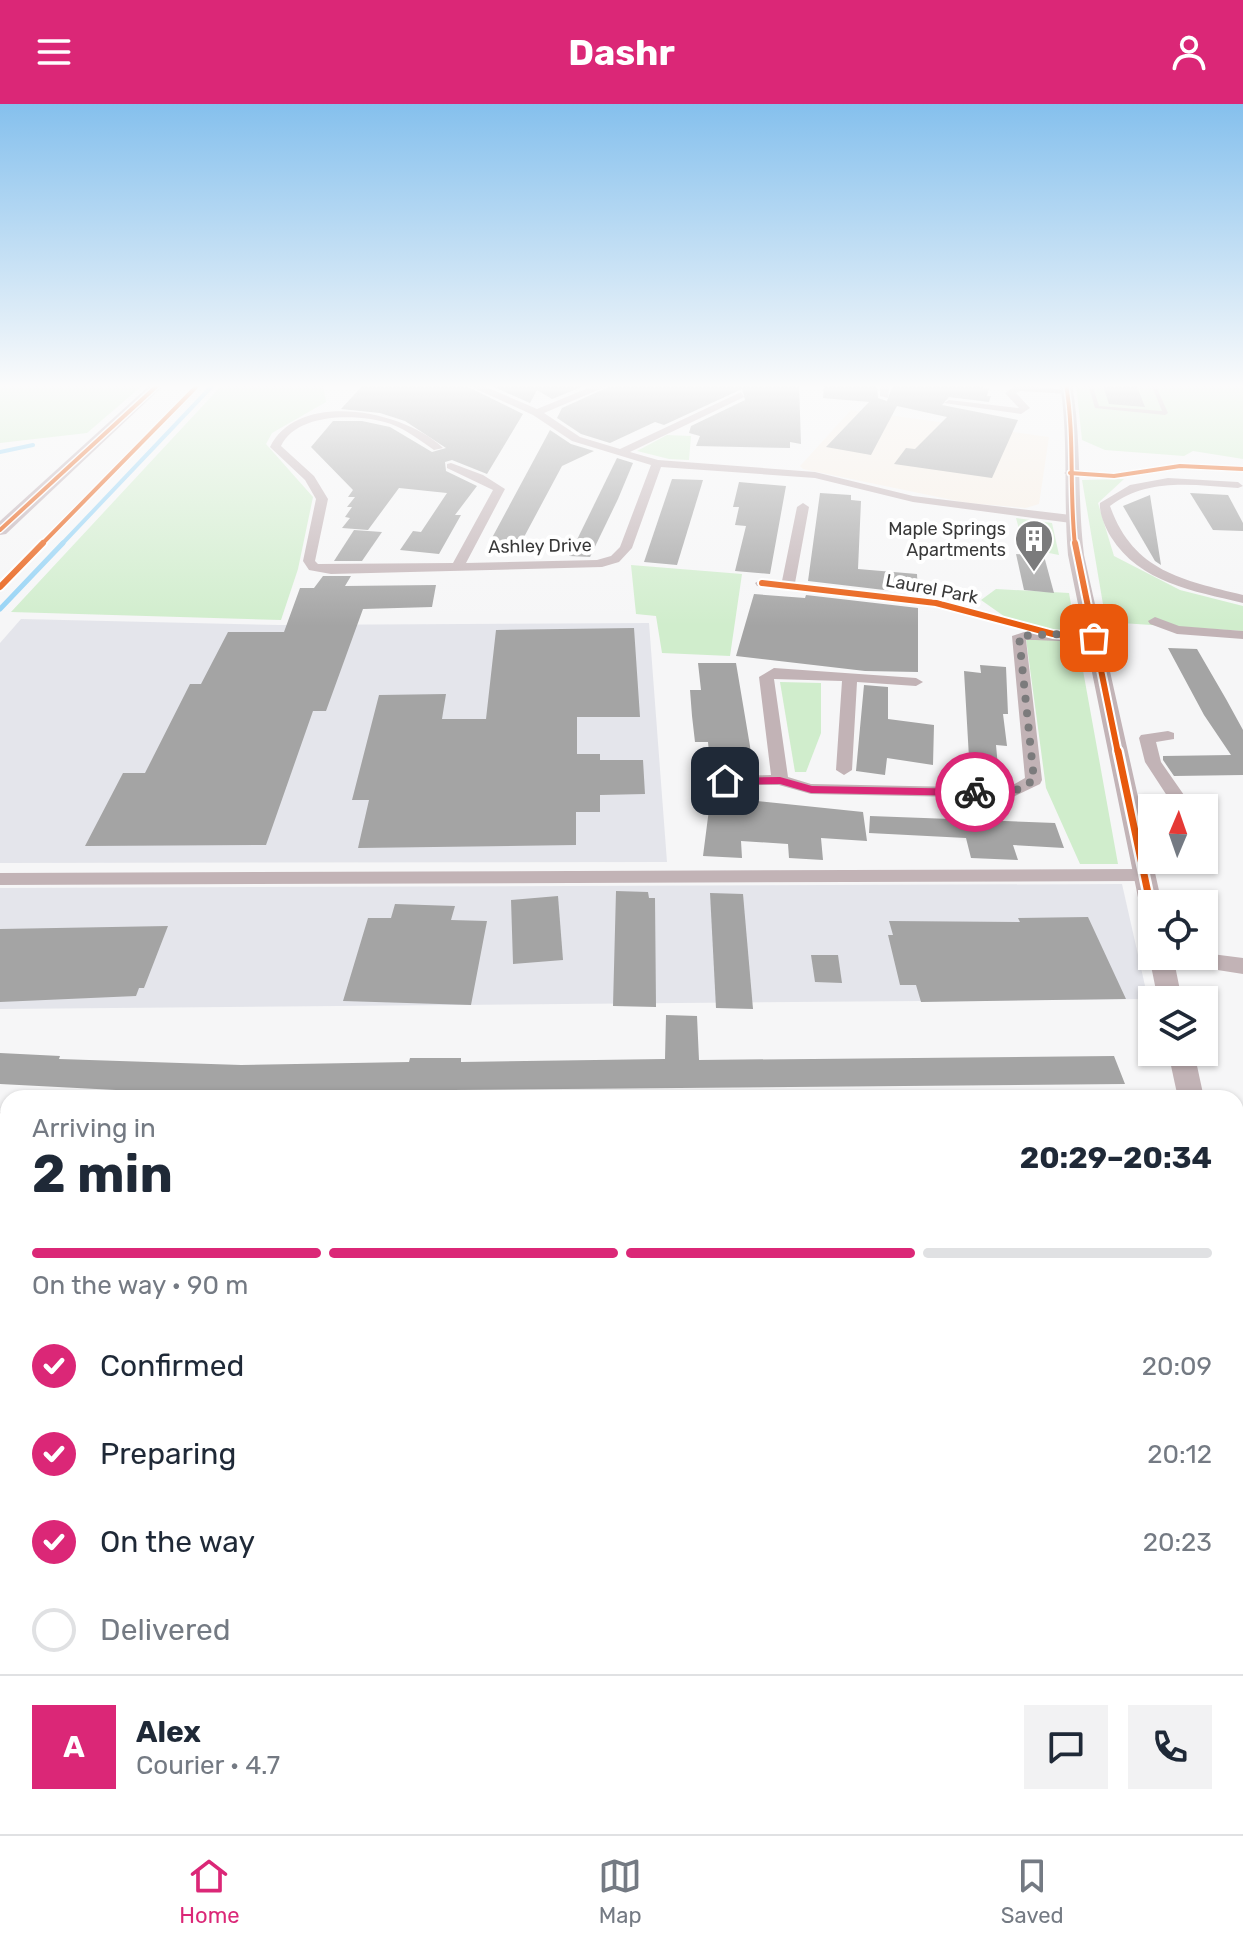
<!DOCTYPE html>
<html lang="en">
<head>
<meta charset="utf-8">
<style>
  :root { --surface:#fff; --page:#f2f2f3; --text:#1f2937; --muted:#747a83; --line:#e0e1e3; --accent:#db2777 }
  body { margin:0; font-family:Rubik,sans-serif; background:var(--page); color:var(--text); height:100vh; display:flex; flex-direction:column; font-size:30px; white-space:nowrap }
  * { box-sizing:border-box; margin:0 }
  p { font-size:26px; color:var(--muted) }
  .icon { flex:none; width:44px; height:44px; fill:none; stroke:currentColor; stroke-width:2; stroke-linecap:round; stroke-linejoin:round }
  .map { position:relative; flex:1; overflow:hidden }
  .side { position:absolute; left:0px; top:986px; width:1244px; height:744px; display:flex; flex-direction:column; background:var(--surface); border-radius:24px 24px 0 0; box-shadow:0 2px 6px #0004 }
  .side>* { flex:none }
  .needle { width:52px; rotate:2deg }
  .controls { position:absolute; left:1138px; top:690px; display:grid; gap:16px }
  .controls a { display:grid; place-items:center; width:80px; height:80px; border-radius:0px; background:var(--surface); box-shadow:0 2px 6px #0004; font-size:40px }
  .pin { position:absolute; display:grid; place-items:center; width:68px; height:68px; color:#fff; margin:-34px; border-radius:16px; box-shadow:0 4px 12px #0006 }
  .courier { position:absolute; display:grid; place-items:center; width:80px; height:80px; margin:-40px; border:6px solid #db2777; border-radius:50%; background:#fff; color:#222; box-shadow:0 2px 10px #0007 }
  .head em { font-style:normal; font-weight:700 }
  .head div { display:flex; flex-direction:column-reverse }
  .head { display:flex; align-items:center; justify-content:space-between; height:136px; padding:0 32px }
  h1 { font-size:52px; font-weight:700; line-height:60px }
  .bar { display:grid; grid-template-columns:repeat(4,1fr); gap:12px 8px; align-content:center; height:96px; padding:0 32px }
  .bar i { height:10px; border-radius:6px; background:var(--line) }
  .bar .current { background:var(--accent) }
  .bar p { grid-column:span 4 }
  .line { display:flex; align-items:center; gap:20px; padding:0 32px; border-top:2px solid var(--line) }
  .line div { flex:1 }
  .round { display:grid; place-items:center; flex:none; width:84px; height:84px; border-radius:0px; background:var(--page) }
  ol { padding:0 32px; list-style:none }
  li { display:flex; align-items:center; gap:24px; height:88px }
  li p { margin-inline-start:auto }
  li .icon { padding:8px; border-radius:50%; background:var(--accent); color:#fff; stroke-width:4 }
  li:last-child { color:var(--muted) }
  li i { width:44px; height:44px; border:4px solid var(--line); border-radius:50% }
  header { display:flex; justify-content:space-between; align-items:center; height:104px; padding:0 32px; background:var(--accent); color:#fff; font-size:36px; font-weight:700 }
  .tabs { display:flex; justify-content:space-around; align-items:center; height:112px; border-top:2px solid var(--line); background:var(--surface); font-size:22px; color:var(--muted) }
  .tabs a { display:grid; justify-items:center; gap:4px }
  .tabs .current { color:var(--accent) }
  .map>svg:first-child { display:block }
  .built { fill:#e4e5eb }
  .education { fill:#f8efe5 }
  .green { fill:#d0edcc }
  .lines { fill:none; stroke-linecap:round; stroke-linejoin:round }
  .stream-far1 { stroke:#92d2f5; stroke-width:4 }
  .stream { stroke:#92d2f5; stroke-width:5 }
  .building { fill:#a4a4a4 }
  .service { fill:#c2b3b6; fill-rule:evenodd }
  .minor { fill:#c2b3b6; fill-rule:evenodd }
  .tertiary { fill:#c2b3b6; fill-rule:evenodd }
  .secondary { fill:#c0b0b6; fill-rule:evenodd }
  .cycleway-far2-casing { stroke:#fff; stroke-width:7 }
  .cycleway-far1-casing { stroke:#fff; stroke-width:10 }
  .cycleway-casing { stroke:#fff; stroke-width:12 }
  .cycleway-far2 { stroke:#e8590c; stroke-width:4 }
  .cycleway-far1 { stroke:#e8590c; stroke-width:6 }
  .cycleway { stroke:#e8590c; stroke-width:7 }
  .route { fill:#db2777 }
  .done { stroke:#7b7b7c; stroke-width:8; stroke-dasharray:0 14.4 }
  .labels { text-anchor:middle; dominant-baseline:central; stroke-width:8; stroke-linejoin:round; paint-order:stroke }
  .far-poi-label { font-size:18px; fill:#393939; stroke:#fff; text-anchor:end }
  .far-street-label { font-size:18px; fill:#393939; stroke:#fff }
</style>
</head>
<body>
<header><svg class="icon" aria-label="menu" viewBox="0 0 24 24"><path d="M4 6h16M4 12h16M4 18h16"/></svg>Dashr<svg class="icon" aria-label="person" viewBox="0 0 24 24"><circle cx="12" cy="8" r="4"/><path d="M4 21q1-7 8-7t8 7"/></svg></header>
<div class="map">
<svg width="1243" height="1730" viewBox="0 0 1243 1730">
  <rect width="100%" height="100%" fill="#f6f6f7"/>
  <g class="built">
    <path d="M21 515 279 521 649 519 667 758 0 759V539Z"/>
    <path d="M1122 780 1148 895 0 905V784Z"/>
  </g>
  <path class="education" d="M851 306 1049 333 1039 400 1026 404 967 399 803 365 800 362Z"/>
  <g class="green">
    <path d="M0 280H144L87 329 0 339Z"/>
    <path d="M223 280H323L326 298 272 329 266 340 313 393 298 465 281 516 11 508Z"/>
    <path d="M1076 280H1243V355L1193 347 1184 352 1105 346 1082 336Z"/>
    <path d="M667 331 691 332 689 356 669 355 637 347Z"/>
    <path d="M1124 375 1098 399 1114 452 1180 486 1243 502V527L1106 518 1082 376Z"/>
    <path d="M1016 414 1052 419 1059 451 1024 444Z"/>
    <path d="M631 461 742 470 730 552 662 549 656 512 636 510Z"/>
    <path d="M996 485 1069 489 1118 760H1080L1046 684 1025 527 981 496Z"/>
    <path d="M780 578 821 579V629L806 668H795Z"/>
    <path d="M227 1722H782V1730H208Z"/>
  </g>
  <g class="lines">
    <g class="stream-far1">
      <path d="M0 348 33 341"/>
      <path d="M61 441 214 280"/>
    </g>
    <path class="stream" d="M0 505 63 439"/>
  </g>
  <g class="building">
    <path d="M364 280H462L523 310 487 370 452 356 445 358 446 367 477 382 455 411H461L439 450 400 446 413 427 421 428 447 389 399 384 368 426 342 424 350 414 345 413 352 403H347L355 393H348L353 386 311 343 333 317H362L390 323 432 348 446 344 405 317 380 309 341 305Z"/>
    <path d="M487 280H589L552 295 537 286 530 299Z"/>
    <path d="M615 280H799L801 340 790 338V344L696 342 700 332 689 329 691 322 745 296 742 285 664 321 655 318 610 339 581 330 557 314 562 304Z"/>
    <path d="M824 280H877L878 294 887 297 893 280H984L983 284 989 285 987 292H991L989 298 949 293 942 301 1018 316 992 374 894 360 906 344 915 345 947 313 897 302 871 351 826 343 869 298 823 294Z"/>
    <path d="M1107 280H1136L1145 303 1109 300 1103 282Z"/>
    <path d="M550 326 571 340 594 347 562 362 516 448 486 445Z"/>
    <path d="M617 354 633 359 618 395 590 453 569 452Z"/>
    <path d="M672 375 703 376 677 461 644 458Z"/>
    <path d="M739 378 786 382 770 470 735 467 746 422 735 421 739 403H733Z"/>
    <path d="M820 389 851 391V396L861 397 858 465 917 470 918 490 808 477Z"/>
    <path d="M1190 389 1228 391 1243 419V427L1213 426Z"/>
    <path d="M1150 391 1161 461 1155 457 1123 402Z"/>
    <path d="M354 426 382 428 362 457H334Z"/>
    <path d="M1016 450 1044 452 1054 489 1024 486Z"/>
    <path d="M323 472H351L345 482 436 481 432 503 363 505 326 607H313L266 741 85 742 123 669H145L190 580H201L228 528H284L300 484H314Z"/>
    <path d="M754 490 805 494 806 491 918 504V568L865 567 736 552Z"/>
    <path d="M634 524 640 613H577V650H600V656H643L645 690 600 691V708H576V741L358 744 369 696H352L379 591 446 590 442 615H486L496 526Z"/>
    <path d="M1168 544 1197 545 1226 595 1243 626V671L1174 672 1163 656V652L1231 651 1204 611Z"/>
    <path d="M698 559H736L752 654 753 668 723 669 714 676 716 682 756 684 757 697 863 708 867 737 821 734 823 756 789 754 788 740 741 737 742 754 703 752 712 682 708 638H695L692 612 690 586H701Z"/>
    <path d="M980 561 1006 563 1008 610H1003L1007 642 996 641 999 674 970 671 964 567 981 569Z"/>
    <path d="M864 581 888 583V615L934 621 933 661 887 654 885 671 856 667Z"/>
    <path d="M870 712 1055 719 1064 744 1013 741 1018 756 971 754 966 734 869 729Z"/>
    <path d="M616 787 648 788 649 794H655L656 903 613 902Z"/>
    <path d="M710 789 743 790 753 905 716 904Z"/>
    <path d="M558 792 563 856 513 860 511 796Z"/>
    <path d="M395 800 455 802 451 816 487 817 471 901 343 897 368 814H391Z"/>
    <path d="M1088 813 1126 895 921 898 916 881H900L888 831H893L889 817 1020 818 1018 814Z"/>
    <path d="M168 822 144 884H139L136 892 0 898V825Z"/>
    <path d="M811 851H838L842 879 815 878Z"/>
    <path d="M666 911 697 912 699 956 1114 952 1125 980 338 987H135L0 980V949L60 952 59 955 241 961 409 958 410 954H461V958L665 955Z"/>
  </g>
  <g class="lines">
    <path class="service" d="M1088 280H1092L1099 302 1162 307 1151 280H1155L1168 309 1165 311 1095 304Z"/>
    <g class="minor">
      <path d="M465 280H479L537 305 598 280H612L544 309 580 333 620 345 741 288 744 293 630 348 658 356 815 368 913 392 1071 411 1077 415 1071 419 913 398 815 374 661 363 632 444 619 458 602 463 331 470 309 466 303 457 316 395 305 376 270 343C299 285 405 307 443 344L434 346C421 337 407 326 391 320 359 309 297 308 281 342L314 372 328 395 315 457 318 460 453 459 493 386 447 364V360L451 359 483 371 505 385 466 459 597 456 611 452 620 443 651 361 572 337 533 311Z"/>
      <path d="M880 280H890L888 294 880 292Z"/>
      <path d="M1009 280 1073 287 1068 290 1020 287 1016 289 1030 304 1021 310 944 299 949 296 1019 304 1005 289 1012 284Z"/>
      <path d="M1180 359 1243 362V368L1180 365 1114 375 1070 372 1064 369 1070 366 1114 369Z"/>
      <path d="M1168 374 1238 378 1243 382 1238 384C1193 381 1148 373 1110 402 1133 467 1182 476 1243 491V499C1194 487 1140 479 1111 433 1105 423 1099 409 1100 399L1130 381Z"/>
      <path d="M803 399 809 403 795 479 936 495 1053 526 1099 531 1101 534C1091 541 1043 535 1026 536L1042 676 1040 680 1011 694 811 690 779 681H719L717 677 725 672 771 671 759 573 774 564 916 574 923 578 916 582 857 578 852 666 844 671 836 666 842 577 774 575 788 673 811 680 1008 684 1025 674 1012 532 1027 527 935 503 757 482 755 479 762 475 782 477 797 403Z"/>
      <path d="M1155 513 1179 522 1243 527V535L1177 530 1150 520 1148 517Z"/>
      <path d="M1168 627 1174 629V635L1156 638 1161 658 1193 704H1175L1145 658 1139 634 1141 631Z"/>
      <path d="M1133 712 1152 716V728L1127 722 1124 718 1127 714Z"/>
      <path d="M1144 765 1153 771 1144 777 0 781V769Z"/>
      <path d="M1204 849 1243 854V870L1173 859 1163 852H1204Z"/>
      <path d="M0 1008 8 1009V1029L0 1028Z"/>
      <path d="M1236 1306 1243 1309V1352L1236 1349Z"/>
      <rect x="94" y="1722" width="36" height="8"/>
      <path d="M977 1722H1013L1014 1730H978Z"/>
    </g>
    <g class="tertiary">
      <path d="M1060 280H1072C1082 336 1077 394 1084 451L1162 800H1152V816L1141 808 1068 451C1063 394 1069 336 1060 280Z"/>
      <path d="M1152 847V852H1173L1182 896H1158L1149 852Z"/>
      <path d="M1168 948H1194L1204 994H1178Z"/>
      <path d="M1236 1123 1243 1126V1169L1236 1166Z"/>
    </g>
    <path class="secondary" d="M151 280H165L6 430 0 431V417Z"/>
    <g class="cycleway-far2-casing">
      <g id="cycleway-far2">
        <path d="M1066 280C1075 333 1069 387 1075 441"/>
        <path d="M1070 369 1114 372 1180 362 1243 365"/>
        <path d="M0 426 159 280"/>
        <path d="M41 441 199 280"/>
      </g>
    </g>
    <g class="cycleway-far1-casing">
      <g id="cycleway-far1">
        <path d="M1075 439 1118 649"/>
        <path d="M762 479 936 499 1053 530 1094 534"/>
        <path d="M0 483 43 439"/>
      </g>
    </g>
    <g class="cycleway-casing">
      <path id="cycleway" d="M1118 647 1152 808"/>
    </g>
    <use href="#cycleway-far2" class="cycleway-far2"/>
    <use href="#cycleway-far1" class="cycleway-far1"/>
    <use href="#cycleway" class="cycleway"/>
  </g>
  <linearGradient id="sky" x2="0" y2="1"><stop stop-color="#85c0ed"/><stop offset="0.54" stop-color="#fbfbfb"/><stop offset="1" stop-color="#fbfbfb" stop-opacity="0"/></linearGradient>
  <rect width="1243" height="522" fill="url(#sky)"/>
  <path class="route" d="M780 673 812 682 975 685 980 688 975 692 811 689 780 680 725 681 720 677 725 674Z"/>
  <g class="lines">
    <path class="done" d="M975 688 1011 689 1034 676 1019 532 1053 530 1094 534"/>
  </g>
  <defs>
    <g id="building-pin" transform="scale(2)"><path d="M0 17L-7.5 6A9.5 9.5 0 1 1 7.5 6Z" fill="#7b7b7c" stroke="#fff"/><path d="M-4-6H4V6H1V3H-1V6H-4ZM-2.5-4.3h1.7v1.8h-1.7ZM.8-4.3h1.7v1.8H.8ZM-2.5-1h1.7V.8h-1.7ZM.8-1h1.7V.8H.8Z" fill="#fff"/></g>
  </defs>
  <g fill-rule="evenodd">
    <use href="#building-pin" x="1034" y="435"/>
  </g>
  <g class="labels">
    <g class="far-poi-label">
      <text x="1006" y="425">Maple Springs<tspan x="1006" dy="21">Apartments</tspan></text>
    </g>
    <g class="far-street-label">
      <text transform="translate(540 442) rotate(-1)">Ashley Drive</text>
      <text transform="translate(932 485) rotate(11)">Laurel Park</text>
    </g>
  </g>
</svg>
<div class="controls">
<a><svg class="needle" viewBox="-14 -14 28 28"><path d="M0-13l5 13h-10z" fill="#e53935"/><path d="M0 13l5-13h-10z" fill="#747a83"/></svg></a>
<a><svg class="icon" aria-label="locate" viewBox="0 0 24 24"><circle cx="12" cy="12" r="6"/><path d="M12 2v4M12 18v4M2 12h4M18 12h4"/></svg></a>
<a><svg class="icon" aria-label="layers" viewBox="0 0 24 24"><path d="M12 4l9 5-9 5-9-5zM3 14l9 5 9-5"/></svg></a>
</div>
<div class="pin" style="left:1094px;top:534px;background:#ea580c"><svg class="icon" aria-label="bag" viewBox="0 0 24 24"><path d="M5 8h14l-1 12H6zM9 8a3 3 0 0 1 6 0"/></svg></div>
<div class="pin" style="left:725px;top:677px;background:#1f2937"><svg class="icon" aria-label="home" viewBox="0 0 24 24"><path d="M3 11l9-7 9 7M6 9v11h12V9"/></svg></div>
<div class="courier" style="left:975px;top:688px"><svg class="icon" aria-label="bike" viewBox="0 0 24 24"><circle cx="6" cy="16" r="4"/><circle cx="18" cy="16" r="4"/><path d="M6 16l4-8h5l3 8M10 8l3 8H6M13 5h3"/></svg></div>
<section class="side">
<div class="head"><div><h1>2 min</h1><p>Arriving in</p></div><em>20:29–20:34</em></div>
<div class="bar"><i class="current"></i><i class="current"></i><i class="current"></i><i></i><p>On the way · 90 m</p></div>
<ol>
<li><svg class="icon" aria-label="check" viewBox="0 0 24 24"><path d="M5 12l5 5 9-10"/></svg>Confirmed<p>20:09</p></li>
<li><svg class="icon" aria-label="check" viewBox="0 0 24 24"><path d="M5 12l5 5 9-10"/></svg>Preparing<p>20:12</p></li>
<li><svg class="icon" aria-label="check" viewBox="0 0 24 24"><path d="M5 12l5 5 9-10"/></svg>On the way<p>20:23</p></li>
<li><i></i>Delivered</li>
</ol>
<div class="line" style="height:144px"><b class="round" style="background:var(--accent);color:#fff">A</b><div><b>Alex</b><p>Courier · 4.7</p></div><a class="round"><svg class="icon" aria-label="chat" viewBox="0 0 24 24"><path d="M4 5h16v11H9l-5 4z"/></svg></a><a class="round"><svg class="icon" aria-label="phone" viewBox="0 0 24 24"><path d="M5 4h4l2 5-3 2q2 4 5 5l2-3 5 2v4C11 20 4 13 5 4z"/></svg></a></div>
</section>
</div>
<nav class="tabs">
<a class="current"><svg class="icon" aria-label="home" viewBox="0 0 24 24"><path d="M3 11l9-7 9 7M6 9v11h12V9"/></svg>Home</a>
<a><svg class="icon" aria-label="map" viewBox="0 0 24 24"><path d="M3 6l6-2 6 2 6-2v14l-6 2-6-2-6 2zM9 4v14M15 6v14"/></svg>Map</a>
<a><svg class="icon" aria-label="saved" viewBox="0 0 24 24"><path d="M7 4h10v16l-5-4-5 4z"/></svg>Saved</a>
</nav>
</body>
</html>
